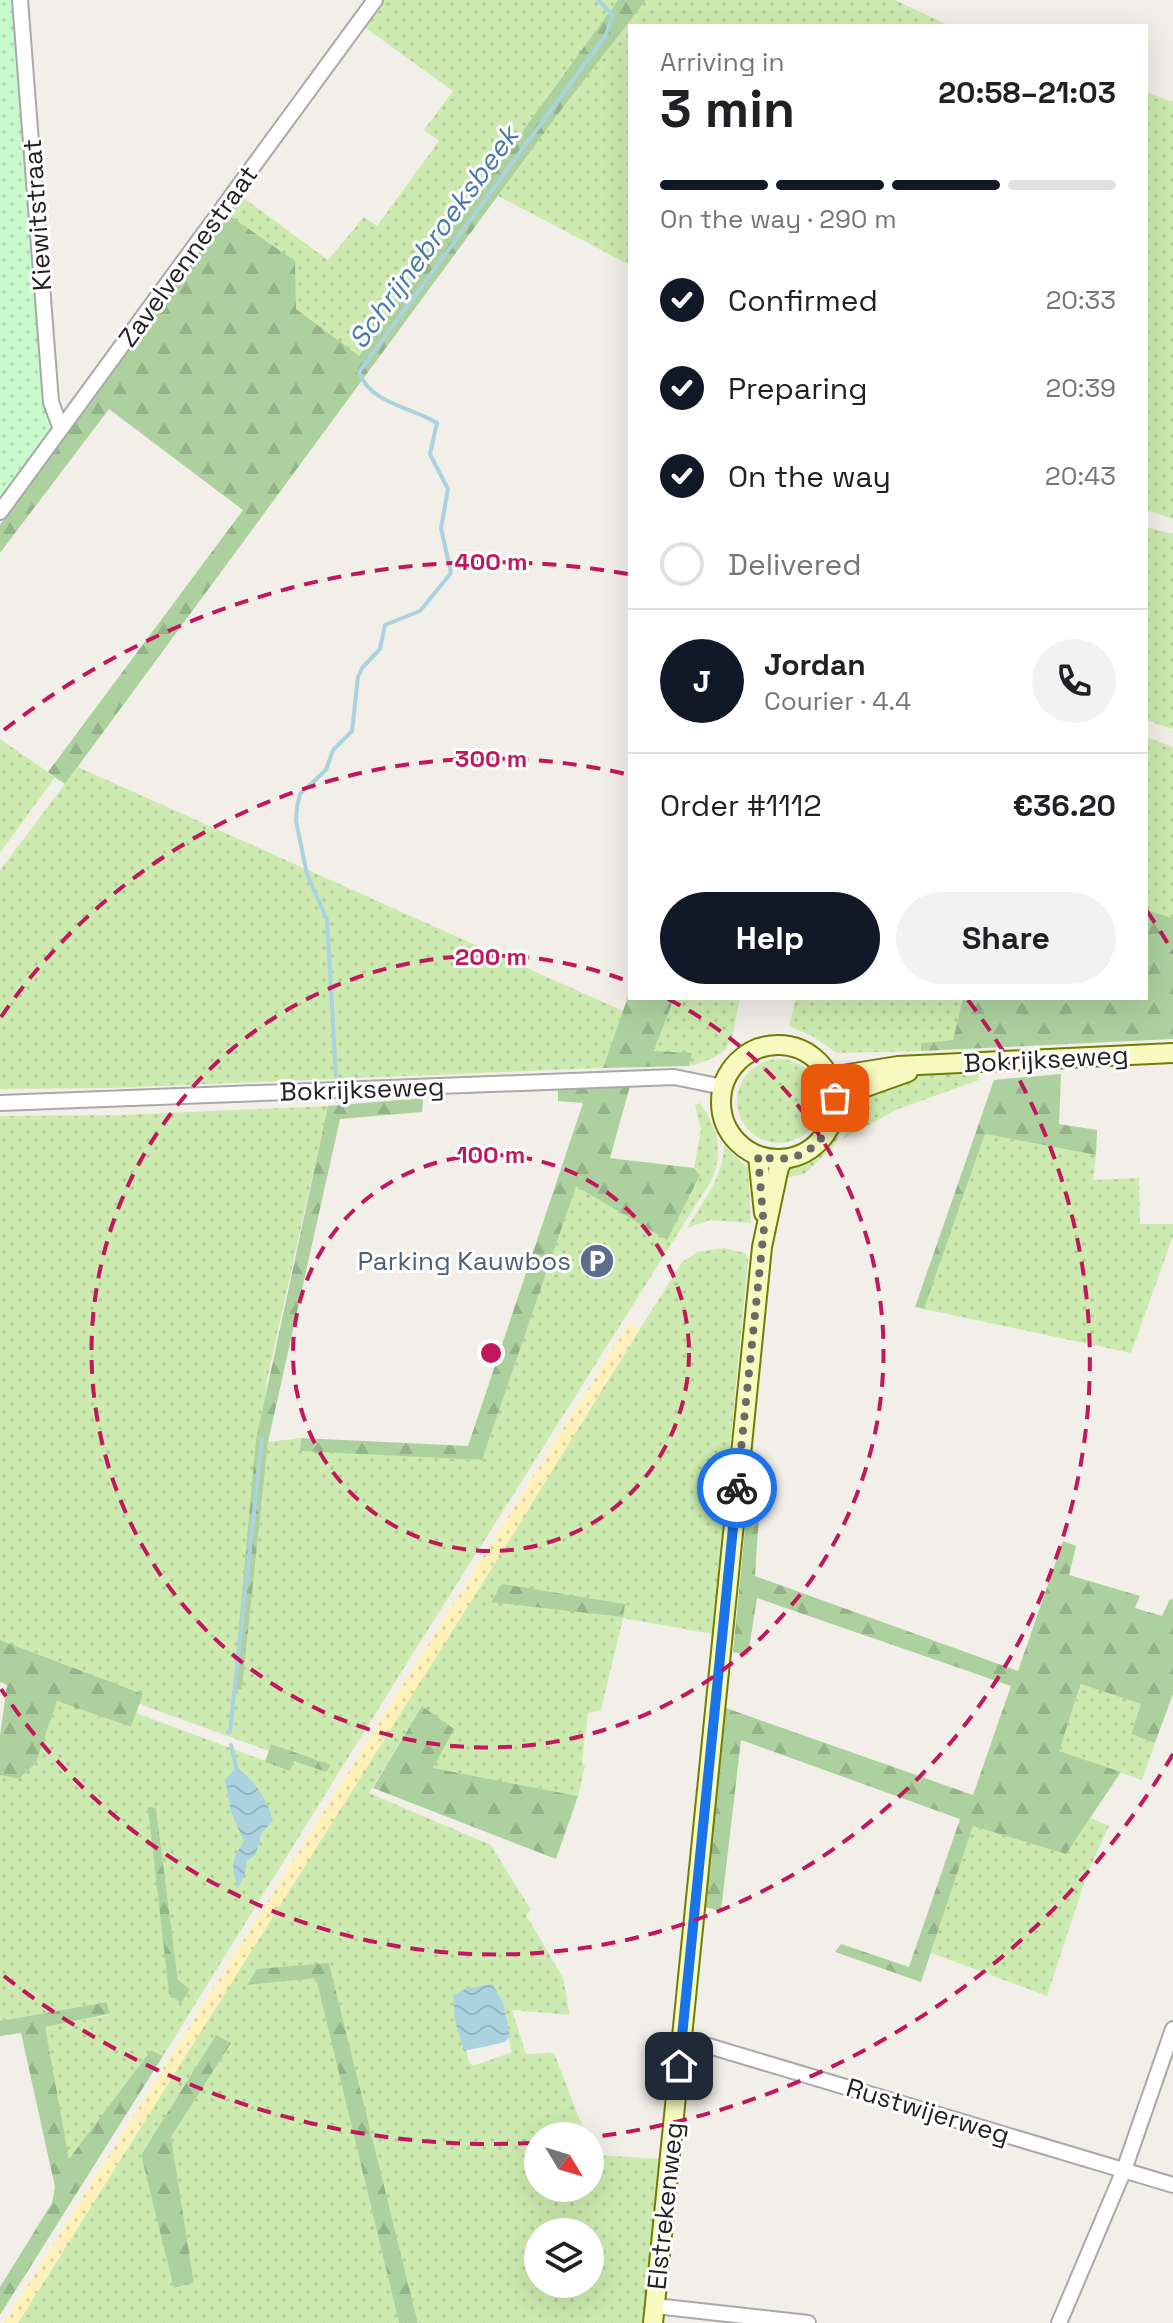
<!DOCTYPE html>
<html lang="en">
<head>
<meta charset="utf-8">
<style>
  :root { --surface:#fff; --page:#f2f2f2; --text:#202124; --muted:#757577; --line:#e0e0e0; --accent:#111827 }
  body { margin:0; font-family:"Space Grotesk",sans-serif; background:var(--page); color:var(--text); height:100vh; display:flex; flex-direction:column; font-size:30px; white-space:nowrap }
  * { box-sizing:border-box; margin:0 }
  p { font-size:26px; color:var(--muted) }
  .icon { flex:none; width:44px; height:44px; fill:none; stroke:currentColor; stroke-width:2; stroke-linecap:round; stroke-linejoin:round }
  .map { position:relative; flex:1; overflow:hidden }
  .details { position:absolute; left:628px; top:24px; width:520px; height:976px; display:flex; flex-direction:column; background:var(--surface); border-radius:0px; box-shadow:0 8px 32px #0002 }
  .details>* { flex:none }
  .needle { width:52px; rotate:128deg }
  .controls { position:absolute; left:524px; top:2122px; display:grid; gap:16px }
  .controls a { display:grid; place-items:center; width:80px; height:80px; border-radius:50%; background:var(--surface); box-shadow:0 8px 32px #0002; font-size:40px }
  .pin { position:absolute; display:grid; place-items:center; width:68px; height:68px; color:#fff; margin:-34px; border-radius:16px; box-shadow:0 4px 12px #0006 }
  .courier { position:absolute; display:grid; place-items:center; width:80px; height:80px; margin:-40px; border:6px solid #1a73e8; border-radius:50%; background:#fff; color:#222; box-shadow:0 2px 10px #0007 }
  .summary em { font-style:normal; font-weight:700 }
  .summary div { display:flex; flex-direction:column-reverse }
  .summary { display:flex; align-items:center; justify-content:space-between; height:136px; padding:0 32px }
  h1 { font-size:52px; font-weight:700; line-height:60px }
  .bar { display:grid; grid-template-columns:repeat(4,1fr); gap:12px 8px; align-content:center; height:96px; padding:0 32px }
  .bar i { height:10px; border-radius:6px; background:var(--line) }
  .bar .active { background:var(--accent) }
  .bar p { grid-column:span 4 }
  .line { display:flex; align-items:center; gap:20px; padding:0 32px; border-top:2px solid var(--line) }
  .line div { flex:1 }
  .round { display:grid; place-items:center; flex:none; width:84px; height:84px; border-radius:42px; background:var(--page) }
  ol { padding:0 32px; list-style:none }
  li { display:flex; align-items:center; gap:24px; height:88px }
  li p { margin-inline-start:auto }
  li .icon { padding:8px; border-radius:50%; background:var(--accent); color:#fff; stroke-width:4 }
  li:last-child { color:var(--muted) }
  li i { width:44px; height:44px; border:4px solid var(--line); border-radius:50% }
  .action { display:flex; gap:16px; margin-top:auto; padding:16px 32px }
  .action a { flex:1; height:92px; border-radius:48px; background:var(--accent); color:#fff; font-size:32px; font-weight:700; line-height:92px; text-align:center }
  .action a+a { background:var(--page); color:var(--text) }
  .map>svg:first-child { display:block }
  .grass { fill:url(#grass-dots); fill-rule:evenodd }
  .forest { fill:url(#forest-firs) }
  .sand { fill:url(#sand-dots) }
  .park { fill:url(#park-dots) }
  .water { fill:url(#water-waves) }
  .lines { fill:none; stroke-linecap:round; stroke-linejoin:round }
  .stream { stroke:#aad3df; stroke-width:4 }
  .street-casing { stroke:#a9a9a9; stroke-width:18 }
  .secondary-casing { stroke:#707d05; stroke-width:22 }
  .street { stroke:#fff; stroke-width:14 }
  .secondary { stroke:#f7fabf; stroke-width:18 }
  .done { stroke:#6b6a68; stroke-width:8; stroke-dasharray:0 14.4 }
  .route { stroke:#1a73e8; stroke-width:10 }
  .ring { fill:none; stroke:#c2185b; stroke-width:4; stroke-dasharray:14 10 }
  .labels { text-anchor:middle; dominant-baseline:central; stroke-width:6; stroke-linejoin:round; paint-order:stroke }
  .street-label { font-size:26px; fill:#222; stroke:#fff }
  .service-label { font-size:26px; fill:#4e5e75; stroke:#fff; text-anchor:end }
  .water-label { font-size:28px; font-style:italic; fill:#4a7aab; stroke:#fff }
  .centre { fill:#c2185b; stroke:#fff; stroke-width:4 }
  .ring-label { font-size:24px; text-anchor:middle; font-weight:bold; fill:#c2185b; stroke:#fff; stroke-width:6; stroke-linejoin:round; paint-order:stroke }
</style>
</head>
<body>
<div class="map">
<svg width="1173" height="2323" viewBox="0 0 1173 2323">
  <defs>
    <pattern id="grass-dots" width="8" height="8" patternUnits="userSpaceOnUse" patternTransform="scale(2)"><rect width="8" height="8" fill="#cdebb0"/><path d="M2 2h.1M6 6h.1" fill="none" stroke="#b0c997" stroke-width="1.8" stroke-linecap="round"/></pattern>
    <pattern id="forest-firs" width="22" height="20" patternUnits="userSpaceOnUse" patternTransform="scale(2)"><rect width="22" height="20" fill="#add19e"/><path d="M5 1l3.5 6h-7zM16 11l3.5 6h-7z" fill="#95b388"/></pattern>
    <pattern id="sand-dots" width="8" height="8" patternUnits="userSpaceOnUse" patternTransform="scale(2)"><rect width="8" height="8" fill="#fff1ba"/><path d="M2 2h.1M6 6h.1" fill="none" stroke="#dacea0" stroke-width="1.8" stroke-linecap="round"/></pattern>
    <pattern id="park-dots" width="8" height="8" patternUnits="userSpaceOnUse" patternTransform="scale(2)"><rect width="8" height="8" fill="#c8facc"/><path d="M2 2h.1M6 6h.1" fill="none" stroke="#acd6af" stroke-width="1.8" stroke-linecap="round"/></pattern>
    <pattern id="water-waves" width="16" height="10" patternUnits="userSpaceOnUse" patternTransform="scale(2)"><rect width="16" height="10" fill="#aad3df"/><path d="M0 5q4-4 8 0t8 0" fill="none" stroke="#92b5bf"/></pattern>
  </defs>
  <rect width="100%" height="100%" fill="#f2efe9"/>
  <g class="grass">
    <path d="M385 0H618L359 357 296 309 227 214 241 196 328 260 364 217 377 226 439 141 424 130 453 91 364 27Z"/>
    <path d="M646 0H895L950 26H630V265L498 196 558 114Z"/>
    <path d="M1146 92 1173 102V519L1146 510Z"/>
    <path d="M1146 527 1173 534V729L1146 720Z"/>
    <path d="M1146 737 1173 747V918L1146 910Z"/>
    <path d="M0 739 55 777 0 853Z"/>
    <path d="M78 767 623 1011 603 1068 111 1088 0 1089V870Z"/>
    <path d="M674 998H740C730 1043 738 1053 689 1066L691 1054 654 1051Z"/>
    <path d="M796 998H963L953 1040 922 1043 921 1051 837 1053 812 1036 789 1026Z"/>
    <circle cx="779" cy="1101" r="42"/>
    <path d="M978 1069 979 1080 898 1109 843 1139 858 1106 859 1095 926 1073Z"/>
    <path d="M854 1097 842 1130 833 1147 804 1174 783 1178C792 1157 812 1157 827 1141 841 1126 836 1110 854 1097Z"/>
    <path d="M700 1103C718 1128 724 1152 711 1181L390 1690 163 2056 151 2050 69 2160 44 2027 109 2015 106 2002 0 2021V1775L19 1779 36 1763 57 1700 130 1727 136 1713 290 1770 293 1760 326 1772 271 1744 269 1751 139 1704 143 1694 0 1640V1116L120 1115 328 1106 267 1380 242 1689 268 1442 301 1438 300 1450 482 1460 576 1185 686 1200 700 1175 694 1168 701 1130 695 1105ZM156 1808 178 1980 169 1994Z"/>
    <path d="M985 1134 1096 1155 1093 1180 1139 1178 1140 1224H1173V1236L1131 1353 924 1309Z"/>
    <path d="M724 1145 748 1168 751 1223 710 1220 687 1228C703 1201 724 1177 724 1145Z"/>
    <path d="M724 1248 745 1253 748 1260 712 1634 623 1618 601 1710 588 1713 582 1763 585 1766 578 1796 432 1768 422 1706 369 1793 491 1845 531 1910 526 1915 563 1978 570 2015 512 2010 526 2054 554 2053 586 2136H538V2188H590V2146L594 2155 660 2159 642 2323H418L329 1963 248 1985 316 1977 399 2323H18L682 1262 697 1252ZM498 1994 512 2052 473 2066 469 2062 455 2001ZM216 2035 230 2044 171 2137 194 2283 175 2288 141 2155ZM538 2232H590V2284H538Z"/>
    <path d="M1082 1684 1141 1704 1131 1734 1155 1743 1142 1780 1058 1751Z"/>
    <path d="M1090 1818 1109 1826 1087 1874 1047 1996 931 1953 973 1825 1066 1854Z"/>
  </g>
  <g class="forest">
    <path d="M618 0H646L558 114 65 784 48 772 243 510 109 409 0 553V525L227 214 295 261 296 309 359 356Z"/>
    <path d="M1146 910 1173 918V1039L921 1051V1043L953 1040 963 998H1146Z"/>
    <path d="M630 991V998H674L654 1051 692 1053 689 1066 603 1068Z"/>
    <path d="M1061 1074 1059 1124 1097 1130 1096 1155 985 1134 924 1309 915 1307 994 1080Z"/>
    <path d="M630 1086 610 1158 694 1168 700 1175 667 1240 576 1186 482 1460 300 1451 301 1438 468 1446 583 1103 558 1101V1090Z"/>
    <path d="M423 1098 422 1112 340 1119 268 1442 242 1689 233 1691 256 1440 328 1106Z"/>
    <path d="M751 1468 762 1469 755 1576 1018 1671 1063 1541 1076 1546 1069 1575 1140 1596 1135 1608 1162 1616 1170 1599 1173 1600V1694L1155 1743 1131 1734 1141 1704 1081 1684 1059 1751 1121 1772 1066 1854 973 1826 921 1982 835 1952 841 1944 909 1967 960 1819 741 1740 721 1911 705 1907 726 1708 973 1795 1011 1686 757 1598 748 1655 733 1652Z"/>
    <path d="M502 1584 625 1604 623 1617 491 1602Z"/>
    <path d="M0 1640 143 1694 131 1727 57 1701 36 1763 19 1779 0 1775V1736L7 1685 0 1682Z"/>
    <path d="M422 1706 454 1729 433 1768 578 1796 556 1859 373 1788Z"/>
    <path d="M271 1744 331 1765 326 1772 294 1761 290 1771 265 1762Z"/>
    <path d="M148 1807 156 1808 178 1980 190 1989 181 2003 169 1994Z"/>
    <path d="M329 1963 418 2323H399L316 1978 247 1985 257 1969Z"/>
    <path d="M107 2002 109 2014 45 2027 69 2159 151 2050 163 2056 0 2315V2287L52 2203 55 2187 21 2033 0 2036V2021Z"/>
    <path d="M216 2035 231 2043 171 2137 194 2283 174 2288 141 2155Z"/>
  </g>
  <path class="sand" d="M629 1323 639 1330 507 1544 18 2323H4Z"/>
  <path class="park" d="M0 0H12L50 432 0 499Z"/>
  <g class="water">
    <path d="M236 1768C256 1781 266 1798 273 1821L262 1832 256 1854 247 1861 245 1873 238 1888C231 1867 231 1859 244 1842L231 1812 225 1779Z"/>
    <path d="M492 1984 503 2002 510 2036 505 2042 464 2051 455 2021 453 1995 465 1989Z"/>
  </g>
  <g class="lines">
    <g class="stream">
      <path d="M336 1076 327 920 307 874 296 821 297 807 300 794 326 770 333 750 352 731 358 677 362 668 380 649 385 625 420 611 451 573 441 528 448 489 430 454 437 423C412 407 370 404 359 372L606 35 613 15 598 0"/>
      <path d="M230 1732 262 1438"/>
      <path d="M231 1745 237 1771"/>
    </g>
    <g class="street-casing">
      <g id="street">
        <path d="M20 0 51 402 61 429"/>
        <path d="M0 512 375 0"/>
        <path d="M0 1103 674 1077 723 1087"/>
        <path d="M682 2038 1173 2185"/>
        <path d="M655 2306 808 2323"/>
        <path d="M1059 2323 1124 2170 1173 2029"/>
      </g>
    </g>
    <g class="secondary-casing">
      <g id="secondary">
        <circle cx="778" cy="1102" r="57"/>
        <path d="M830 1077 898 1066 1173 1053"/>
        <path d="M835 1098 908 1072"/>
        <path d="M758 1156 764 1213"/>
        <path d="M653 2323 762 1247 779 1167 784 1159"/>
      </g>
    </g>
    <use href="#street" class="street"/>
    <use href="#secondary" class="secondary"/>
  </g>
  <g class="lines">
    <path class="done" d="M737 1488 764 1228 758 1156C802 1168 832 1141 835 1098"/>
    <path class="route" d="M679 2066 737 1488"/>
  </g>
  <g class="ring">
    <circle cx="491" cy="1353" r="198"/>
    <path d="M668 999A396 396 0 1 1 630 982"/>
    <path d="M1 1017A594 594 0 0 1 630 775M968 1000A594 594 0 1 1 1 1689"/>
    <path d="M1173 1754A791 791 0 0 1 594 2137M532 2143A791 791 0 0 1 4 1976M4 730A791 791 0 0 1 628 574M1147 911A791 791 0 0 1 1173 952"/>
  </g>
  <defs>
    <g id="parking-disc" transform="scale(1.8)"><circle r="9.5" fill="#5c6f8a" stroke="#fff"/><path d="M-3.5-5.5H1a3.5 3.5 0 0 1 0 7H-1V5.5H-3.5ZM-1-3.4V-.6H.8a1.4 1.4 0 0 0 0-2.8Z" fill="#fff"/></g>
  </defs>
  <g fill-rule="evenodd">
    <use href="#parking-disc" x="597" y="1261"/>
  </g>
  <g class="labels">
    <g class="street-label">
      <text transform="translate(37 215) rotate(-94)">Kiewitstraat</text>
      <text transform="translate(188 256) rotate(-54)">Zavelvennestraat</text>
      <text transform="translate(1046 1059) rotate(-3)">Bokrijkseweg</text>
      <text transform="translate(362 1089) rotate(-2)">Bokrijkseweg</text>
      <text transform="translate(928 2111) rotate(17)">Rustwijerweg</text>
      <text transform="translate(665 2206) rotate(-84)">Elstrekenweg</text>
    </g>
    <g class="service-label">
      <text x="571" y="1261">Parking Kauwbos</text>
    </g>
    <g class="water-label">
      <text transform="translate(433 237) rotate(-54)">Schrijnebroeksbeek</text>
    </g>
  </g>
  <circle cx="491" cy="1353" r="12" class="centre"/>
  <g class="ring-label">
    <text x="491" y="570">400 m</text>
    <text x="491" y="767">300 m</text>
    <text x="491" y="965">200 m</text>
    <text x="491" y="1163">100 m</text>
  </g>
</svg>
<div class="controls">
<a><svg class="needle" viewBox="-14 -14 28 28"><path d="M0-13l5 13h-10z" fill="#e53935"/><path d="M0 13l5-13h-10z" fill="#757577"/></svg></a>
<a><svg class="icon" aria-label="layers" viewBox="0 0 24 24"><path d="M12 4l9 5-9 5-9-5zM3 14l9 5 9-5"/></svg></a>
</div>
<div class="pin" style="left:835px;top:1098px;background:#ea580c"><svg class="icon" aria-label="bag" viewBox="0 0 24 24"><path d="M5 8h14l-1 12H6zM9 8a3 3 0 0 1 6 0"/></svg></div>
<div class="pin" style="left:679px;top:2066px;background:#1f2937"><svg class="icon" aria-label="home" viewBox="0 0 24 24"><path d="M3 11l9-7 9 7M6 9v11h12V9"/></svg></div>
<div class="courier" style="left:737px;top:1488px"><svg class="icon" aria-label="bike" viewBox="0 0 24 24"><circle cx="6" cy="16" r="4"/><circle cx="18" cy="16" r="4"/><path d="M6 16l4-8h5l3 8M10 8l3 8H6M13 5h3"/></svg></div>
<section class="details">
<div class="summary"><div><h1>3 min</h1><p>Arriving in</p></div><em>20:58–21:03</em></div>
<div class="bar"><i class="active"></i><i class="active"></i><i class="active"></i><i></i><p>On the way · 290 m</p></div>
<ol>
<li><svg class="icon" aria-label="check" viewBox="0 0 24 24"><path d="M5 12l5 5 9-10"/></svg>Confirmed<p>20:33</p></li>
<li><svg class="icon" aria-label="check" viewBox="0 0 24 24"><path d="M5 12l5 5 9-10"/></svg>Preparing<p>20:39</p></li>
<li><svg class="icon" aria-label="check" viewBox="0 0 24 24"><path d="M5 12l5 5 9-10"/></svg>On the way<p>20:43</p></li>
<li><i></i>Delivered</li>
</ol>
<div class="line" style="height:144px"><b class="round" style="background:var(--accent);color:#fff">J</b><div><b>Jordan</b><p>Courier · 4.4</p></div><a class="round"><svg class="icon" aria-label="phone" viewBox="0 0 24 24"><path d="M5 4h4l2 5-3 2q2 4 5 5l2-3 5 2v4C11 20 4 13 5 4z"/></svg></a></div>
<div class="line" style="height:104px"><div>Order #1112</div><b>€36.20</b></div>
<div class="action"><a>Help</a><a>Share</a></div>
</section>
</div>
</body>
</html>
